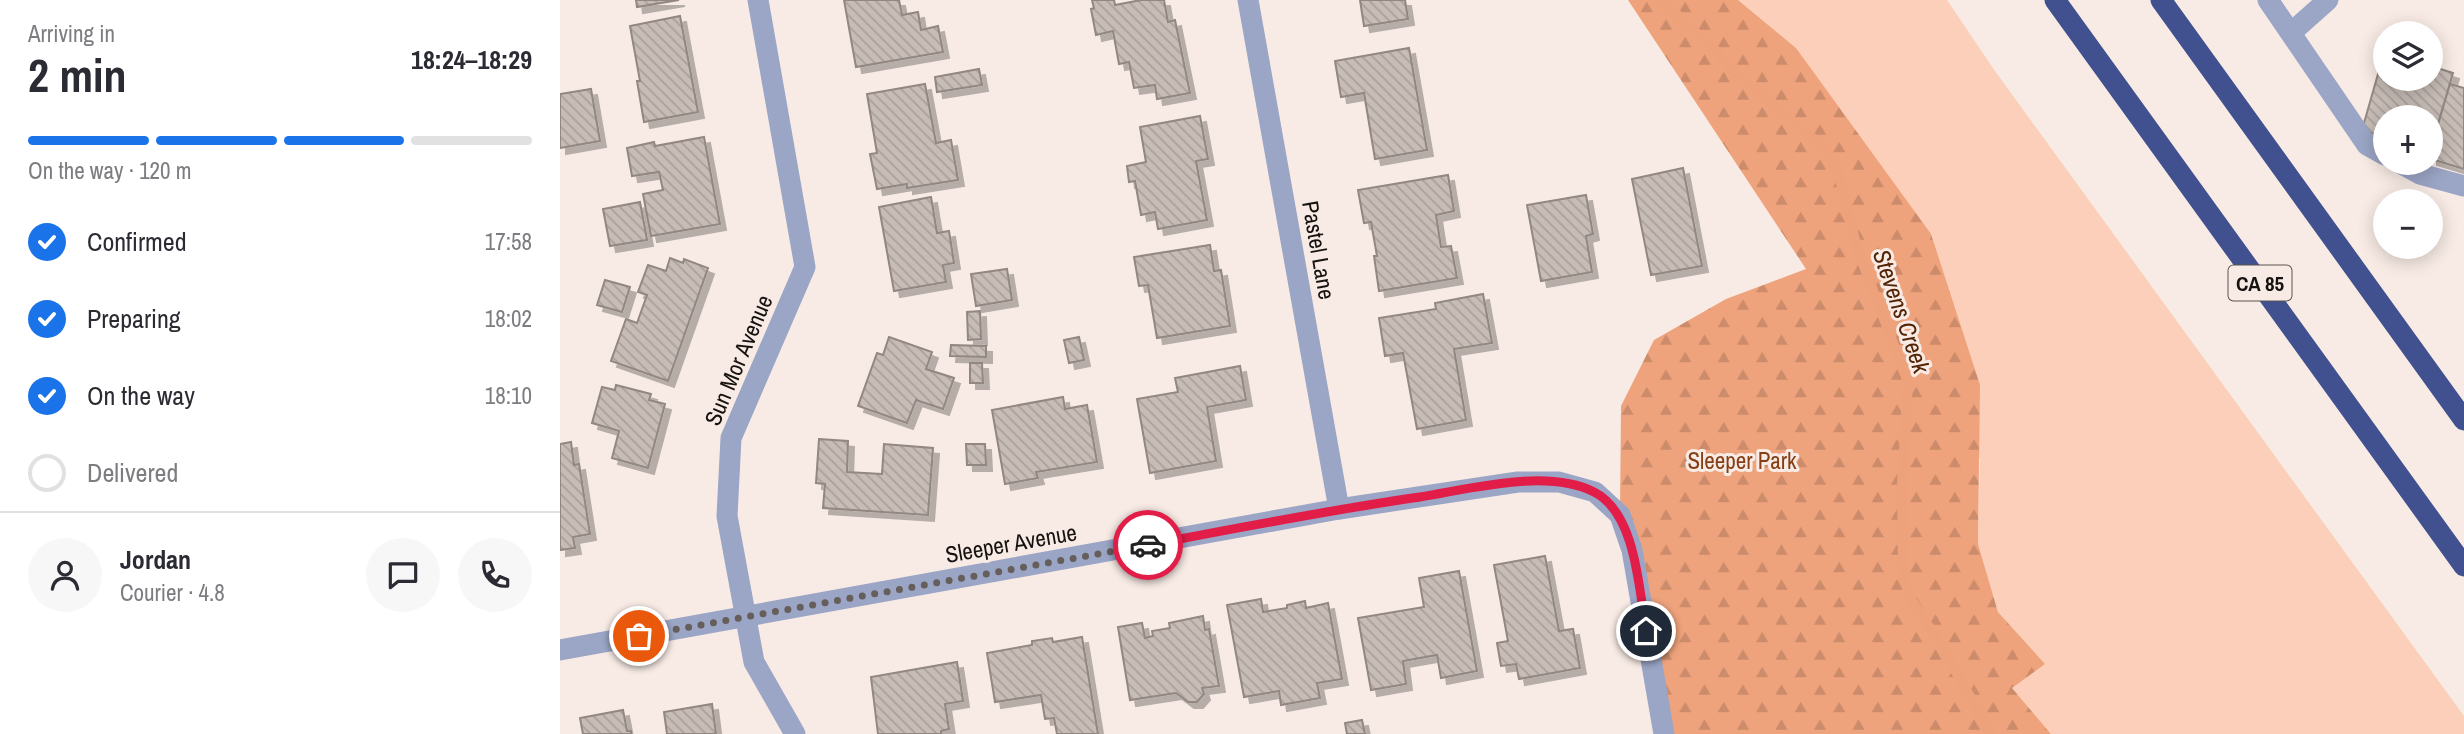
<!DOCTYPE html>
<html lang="en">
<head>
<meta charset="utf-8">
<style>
  :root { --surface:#fff; --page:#f7f7f7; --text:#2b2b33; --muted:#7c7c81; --line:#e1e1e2; --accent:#1a73e8 }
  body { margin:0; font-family:"Archivo Narrow",sans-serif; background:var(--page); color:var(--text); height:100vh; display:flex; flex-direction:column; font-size:26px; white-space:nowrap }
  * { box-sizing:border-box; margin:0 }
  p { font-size:23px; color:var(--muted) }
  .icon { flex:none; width:38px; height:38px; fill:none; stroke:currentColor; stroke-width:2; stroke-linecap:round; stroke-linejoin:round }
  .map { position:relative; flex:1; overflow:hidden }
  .sheet { display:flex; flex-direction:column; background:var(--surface); width:560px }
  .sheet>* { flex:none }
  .fabs { position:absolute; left:1813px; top:21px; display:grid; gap:14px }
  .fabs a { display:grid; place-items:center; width:70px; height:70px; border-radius:50%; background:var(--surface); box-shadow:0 4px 18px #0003; font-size:35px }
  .pin { position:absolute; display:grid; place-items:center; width:60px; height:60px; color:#fff; margin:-30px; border:4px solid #fff; border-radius:50%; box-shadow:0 2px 7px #0007 }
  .courier { position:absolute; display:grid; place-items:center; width:70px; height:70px; margin:-35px; border:5px solid #e11d48; border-radius:50%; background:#fff; color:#222; box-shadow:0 2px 9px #0007 }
  .headline em { font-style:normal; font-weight:800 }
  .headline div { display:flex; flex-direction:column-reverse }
  .headline { display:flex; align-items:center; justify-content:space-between; height:119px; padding:0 28px }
  h1 { font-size:46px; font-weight:800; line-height:52px }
  .bar { display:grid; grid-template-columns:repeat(4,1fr); gap:10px 7px; align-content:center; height:84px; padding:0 28px }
  .bar i { height:9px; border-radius:5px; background:var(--line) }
  .bar .selected { background:var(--accent) }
  .bar p { grid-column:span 4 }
  .line { display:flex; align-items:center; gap:18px; padding:0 28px; border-top:2px solid var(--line) }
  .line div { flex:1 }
  .round { display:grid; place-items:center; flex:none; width:74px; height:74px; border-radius:37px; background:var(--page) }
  ol { padding:0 28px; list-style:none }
  li { display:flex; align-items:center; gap:21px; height:77px }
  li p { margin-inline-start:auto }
  li .icon { padding:7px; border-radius:50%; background:var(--accent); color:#fff; stroke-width:4 }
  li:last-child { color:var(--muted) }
  li i { width:38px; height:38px; border:4px solid var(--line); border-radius:50% }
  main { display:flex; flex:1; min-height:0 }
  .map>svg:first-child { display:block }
  .green { fill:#fbcfba }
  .forest { fill:url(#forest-firs) }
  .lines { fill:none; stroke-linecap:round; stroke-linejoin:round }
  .stream { stroke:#eea27b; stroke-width:10 }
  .building { fill:url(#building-back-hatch); stroke:#928781; stroke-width:2; filter:url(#shadow) }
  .minor { stroke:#9ba5c5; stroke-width:21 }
  .highway { stroke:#415190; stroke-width:21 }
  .done { stroke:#655e5b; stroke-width:7; stroke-dasharray:0 12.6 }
  .route { stroke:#e11d48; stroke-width:9 }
  .labels { text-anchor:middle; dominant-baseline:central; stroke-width:6; stroke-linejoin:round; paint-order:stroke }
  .shield { fill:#f8ebe5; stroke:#5a5350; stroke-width:2 }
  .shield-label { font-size:21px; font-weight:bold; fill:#161210 }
  .street-label { font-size:23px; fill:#161210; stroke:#f8ebe5 }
  .park-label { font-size:23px; fill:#843f16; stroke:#f8ebe5 }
  .water-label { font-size:24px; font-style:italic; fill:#532406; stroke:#f8ebe5 }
</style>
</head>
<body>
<main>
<section class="sheet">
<div class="headline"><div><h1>2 min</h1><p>Arriving in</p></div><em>18:24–18:29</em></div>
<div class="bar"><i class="selected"></i><i class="selected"></i><i class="selected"></i><i></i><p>On the way · 120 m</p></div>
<ol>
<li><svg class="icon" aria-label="check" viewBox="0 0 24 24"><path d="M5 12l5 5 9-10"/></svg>Confirmed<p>17:58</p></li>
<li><svg class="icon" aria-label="check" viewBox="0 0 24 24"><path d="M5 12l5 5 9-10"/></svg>Preparing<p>18:02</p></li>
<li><svg class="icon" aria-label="check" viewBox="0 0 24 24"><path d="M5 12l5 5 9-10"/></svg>On the way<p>18:10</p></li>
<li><i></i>Delivered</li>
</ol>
<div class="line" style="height:126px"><a class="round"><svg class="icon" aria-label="person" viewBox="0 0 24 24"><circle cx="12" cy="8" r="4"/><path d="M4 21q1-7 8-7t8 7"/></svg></a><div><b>Jordan</b><p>Courier · 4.8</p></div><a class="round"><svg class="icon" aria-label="chat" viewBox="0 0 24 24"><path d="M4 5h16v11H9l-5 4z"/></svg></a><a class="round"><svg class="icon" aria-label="phone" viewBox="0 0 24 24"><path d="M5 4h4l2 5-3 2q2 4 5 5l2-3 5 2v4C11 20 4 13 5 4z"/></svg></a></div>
</section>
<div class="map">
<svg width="1904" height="734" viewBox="0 0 1904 734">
  <defs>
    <pattern id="forest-firs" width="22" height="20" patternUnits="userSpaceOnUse" patternTransform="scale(1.75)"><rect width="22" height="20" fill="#efa37c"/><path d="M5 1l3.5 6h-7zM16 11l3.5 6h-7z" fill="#cc8b6a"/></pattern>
    <pattern id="building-back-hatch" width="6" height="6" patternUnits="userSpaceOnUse" patternTransform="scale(1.75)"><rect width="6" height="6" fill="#c7bcb6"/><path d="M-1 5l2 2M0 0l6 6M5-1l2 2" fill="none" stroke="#aaa19b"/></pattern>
    <filter id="shadow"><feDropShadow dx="6" dy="6" stdDeviation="0" flood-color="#0004"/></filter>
  </defs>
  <rect width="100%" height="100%" fill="#f8ebe5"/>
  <path class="green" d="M1178 0H1387L1435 71 1904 716V734H1491L1452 688 1484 663 1438 612 1418 544 1420 459 1236 48Z"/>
  <path class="forest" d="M1068 0H1178L1236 48 1371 234 1420 385 1418 544 1438 612 1485 664 1452 688 1491 734H1104L1060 515 1061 406 1094 340 1166 299 1246 269Z"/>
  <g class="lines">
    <path class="stream" d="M1101 0 1158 53 1173 71 1267 150 1279 175 1297 248 1348 382 1342 485 1343 576 1352 601 1382 647 1431 734"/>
  </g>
  <g class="building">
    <path d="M76 0H119L77 7Z"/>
    <path d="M284 0H339L342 15 358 12 361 30 378 26 383 52 296 67Z"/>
    <path d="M532 0H554L555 5 581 0H604L608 22 615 20 630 93 597 99 595 85 574 88 569 62 559 64 553 31 536 35 531 9 534 8Z"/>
    <path d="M800 0H845L848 19 804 26Z"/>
    <path d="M120 16 138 112 84 122 77 81H80L70 26Z"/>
    <path d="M849 48 867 150 815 159 804 93 781 97 775 61Z"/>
    <path d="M1824 53 1825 79H1871V66L1893 73 1871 148V117H1825V137L1802 130Z"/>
    <path d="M419 69 422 85 377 92 375 77Z"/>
    <path d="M365 84 376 143 391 140 398 180 347 188V184L317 189 310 154 317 153 307 94Z"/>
    <path d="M1890 84 1904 88V169L1871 159V148Z"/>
    <path d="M31 89 40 141 0 148V94Z"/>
    <path d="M640 116 648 159 636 161 647 220 598 229 595 212 581 215 575 181 569 182 567 166 586 162 580 127Z"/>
    <path d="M144 137 160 224 91 236 83 194 103 190 99 172 72 176 67 148 94 142 95 146Z"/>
    <path d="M1123 168 1142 266 1091 275 1072 179Z"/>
    <path d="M888 175 894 211 876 215 881 247 891 246 897 278 819 291 814 256H817L811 222 804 223 798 190Z"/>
    <path d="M1026 195 1033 234 1026 236 1032 272 981 281 967 205Z"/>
    <path d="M371 197 377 233 389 231 394 263 383 265 386 282 334 291 319 207Z"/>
    <path d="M80 202 87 240 50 246 43 209Z"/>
    <path d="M650 245 654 271 661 270 670 326 597 338 588 285 579 286 574 257Z"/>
    <path d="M110 258 123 263 124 259 148 268 108 381 51 361 66 319 77 323 87 295 78 292 88 265 106 271Z"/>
    <path d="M447 269 452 300 416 306 411 274Z"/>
    <path d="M45 280 70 287 62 312 37 305Z"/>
    <path d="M923 294 932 343 894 349 906 420 857 429 843 353 825 356 819 318 876 309 875 303Z"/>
    <path d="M420 311 421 339 408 340 407 312Z"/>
    <path d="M329 337 372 352 366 369 394 378 383 409 356 400 347 423 298 406 317 353 323 355Z"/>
    <path d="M519 337 524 360 509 363 504 340Z"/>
    <path d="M391 345 426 346V357L390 356Z"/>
    <path d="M410 363H422L423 383H410Z"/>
    <path d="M680 366 686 400 647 407 656 461 590 473 577 399 618 392 615 378Z"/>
    <path d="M56 385 91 394 89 400 105 404 88 468 52 458 59 431 32 423 42 387 55 390Z"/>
    <path d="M503 397 505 409 527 405 537 462 476 472 478 478 445 484 432 410Z"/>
    <path d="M259 439 288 441 287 472 322 474 324 444 373 448 368 515 263 508 265 484 256 483Z"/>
    <path d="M11 442 14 465 19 464 30 534 13 537 15 548 0 550V444Z"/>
    <path d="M406 444H425L426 465H407Z"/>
    <path d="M985 556 999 631 1013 629 1020 668 959 679 956 664 941 666 937 643 948 641 934 565Z"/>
    <path d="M899 571 917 671 881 678 877 655 843 661 846 684 811 690 798 618 864 607 859 578Z"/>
    <path d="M701 599 703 612 727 608V605L745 601 746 608 768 603 782 679 757 683 760 698 721 705 719 691 684 697 667 605Z"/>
    <path d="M643 616 645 630 649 629 659 686 642 688 644 694 637 702H628L616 693 570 700 558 627 582 623 585 638 593 636 592 631 610 628 609 623Z"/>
    <path d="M522 637 538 734H497L494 718 485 719 481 695 435 702 427 653 472 645V641L492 638 493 642Z"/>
    <path d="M397 662 403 701 385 704 389 729 381 731V734H318L311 677Z"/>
    <path d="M152 704 156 734H107L104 712Z"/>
    <path d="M63 710 67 731H71V734H23L20 718Z"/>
    <path d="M802 720 805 734H787L785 723Z"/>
  </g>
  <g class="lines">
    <g class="minor">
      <path d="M198 0 245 267 171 438 167 516 194 662 235 734"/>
      <path d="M688 0 779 509"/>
      <path d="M1708 0 1807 145 1825 155"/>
      <path d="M1732 32 1768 0"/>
      <path d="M1840 163 1860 174 1904 186"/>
      <path d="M0 650 779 509 958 482H999L1035 492 1060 515 1072 550 1104 734"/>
    </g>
    <g class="highway">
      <path d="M1495 0 1904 566"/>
      <path d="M1601 0 1904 420"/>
    </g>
  </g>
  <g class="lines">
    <path class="done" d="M79 636 588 545"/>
    <path class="route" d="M588 545C678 528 769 510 860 497 910 489 987 468 1034 492 1076 513 1079 589 1086 631"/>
  </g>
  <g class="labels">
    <rect class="shield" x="1668.5" y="265.5" width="63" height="35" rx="5"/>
    <g class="shield-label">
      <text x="1700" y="283">CA 85</text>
    </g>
    <g class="street-label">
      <text transform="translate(759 250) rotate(80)">Pastel Lane</text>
      <text transform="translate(178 360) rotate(-67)">Sun Mor Avenue</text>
      <text transform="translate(451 543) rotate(-10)">Sleeper Avenue</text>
    </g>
    <g class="park-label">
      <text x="1182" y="460">Sleeper Park</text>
    </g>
    <g class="water-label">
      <text transform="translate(1342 311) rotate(71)">Stevens Creek</text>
    </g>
  </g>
</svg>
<div class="fabs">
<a><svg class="icon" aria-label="layers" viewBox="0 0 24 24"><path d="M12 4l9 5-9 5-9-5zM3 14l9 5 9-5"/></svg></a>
<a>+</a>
<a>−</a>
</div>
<div class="pin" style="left:79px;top:636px;background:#ea580c"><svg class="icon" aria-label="bag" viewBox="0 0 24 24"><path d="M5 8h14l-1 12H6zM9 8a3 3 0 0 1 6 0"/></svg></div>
<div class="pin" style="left:1086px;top:631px;background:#1f2937"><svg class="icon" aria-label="home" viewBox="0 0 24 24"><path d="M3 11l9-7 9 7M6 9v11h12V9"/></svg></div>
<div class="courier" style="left:588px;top:545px"><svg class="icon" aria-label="car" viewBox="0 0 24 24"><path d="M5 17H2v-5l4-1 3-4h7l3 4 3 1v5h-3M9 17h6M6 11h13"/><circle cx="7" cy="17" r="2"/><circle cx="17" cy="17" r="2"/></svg></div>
</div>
</main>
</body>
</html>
